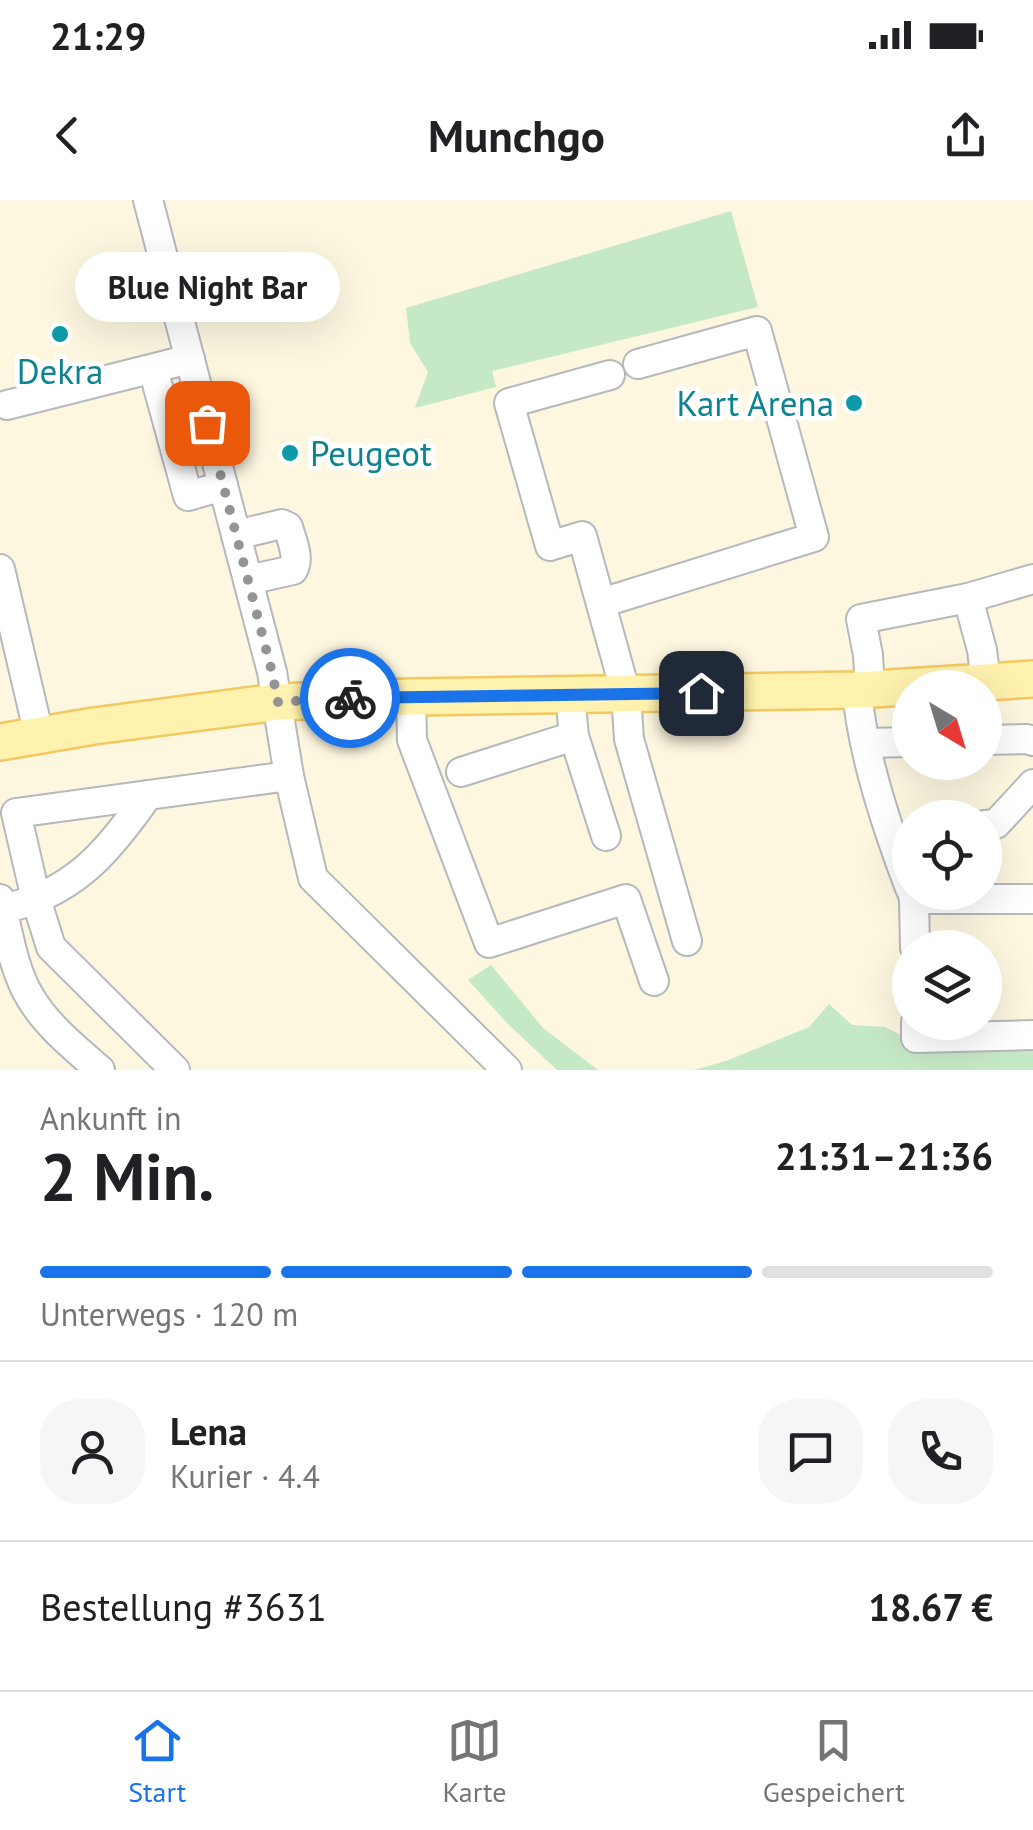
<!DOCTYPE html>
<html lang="de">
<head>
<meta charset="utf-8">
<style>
  :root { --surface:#fff; --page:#f6f6f6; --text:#202124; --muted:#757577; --line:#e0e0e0; --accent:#1a73e8 }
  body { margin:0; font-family:"PT Sans",sans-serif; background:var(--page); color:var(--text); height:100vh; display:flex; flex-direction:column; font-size:38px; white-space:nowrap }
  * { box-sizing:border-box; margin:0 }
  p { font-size:32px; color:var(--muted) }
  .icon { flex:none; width:55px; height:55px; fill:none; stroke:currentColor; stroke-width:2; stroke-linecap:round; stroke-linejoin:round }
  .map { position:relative; height:870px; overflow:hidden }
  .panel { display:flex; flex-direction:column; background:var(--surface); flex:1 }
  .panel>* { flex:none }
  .needle { width:65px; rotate:142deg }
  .controls { position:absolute; left:892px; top:470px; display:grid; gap:20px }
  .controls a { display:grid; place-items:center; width:110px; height:110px; border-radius:50%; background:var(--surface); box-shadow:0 10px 40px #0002; font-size:50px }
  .pin { position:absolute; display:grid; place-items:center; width:85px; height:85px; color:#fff; margin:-42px; border-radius:20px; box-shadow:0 5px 15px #0006 }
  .courier { position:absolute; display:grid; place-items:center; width:100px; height:100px; margin:-50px; border:8px solid #1a73e8; border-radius:50%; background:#fff; color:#222; box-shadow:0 2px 12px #0007 }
  .bubble { position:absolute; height:70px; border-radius:35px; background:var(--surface); box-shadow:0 10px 40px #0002; font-size:32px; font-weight:700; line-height:70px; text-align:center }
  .summary em { font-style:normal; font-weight:700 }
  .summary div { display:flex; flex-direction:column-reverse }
  .summary { display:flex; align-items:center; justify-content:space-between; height:170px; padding:0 40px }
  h1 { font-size:65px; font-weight:700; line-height:75px }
  .bar { display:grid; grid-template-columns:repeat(4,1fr); gap:15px 10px; align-content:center; height:120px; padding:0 40px }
  .bar i { height:12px; border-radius:8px; background:var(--line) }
  .bar .active { background:var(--accent) }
  .bar p { grid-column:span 4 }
  .line { display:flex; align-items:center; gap:25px; padding:0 40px; border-top:2px solid var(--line) }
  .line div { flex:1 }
  .round { display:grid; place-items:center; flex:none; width:105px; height:105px; border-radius:40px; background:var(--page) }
  .status { display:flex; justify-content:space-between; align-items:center; height:70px; padding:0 50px; background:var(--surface); direction:ltr }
  .status svg { height:28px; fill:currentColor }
  header { display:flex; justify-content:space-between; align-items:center; height:130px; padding:0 40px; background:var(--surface); font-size:45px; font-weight:700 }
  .tab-bar { display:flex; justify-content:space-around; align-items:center; height:140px; border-top:2px solid var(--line); background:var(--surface); font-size:28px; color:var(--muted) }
  .tab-bar a { display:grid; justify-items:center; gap:5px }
  .tab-bar .active { color:var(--accent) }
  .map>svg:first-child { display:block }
  .commercial { fill:#fef7e0; fill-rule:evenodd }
  .green { fill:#c5e8c5 }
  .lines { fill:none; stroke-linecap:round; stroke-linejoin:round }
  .minor-casing { stroke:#b5b8bc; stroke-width:32 }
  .major-casing { stroke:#f2c960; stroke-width:40 }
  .minor { stroke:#fff; stroke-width:28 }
  .major { stroke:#fff2af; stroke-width:35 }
  .done { stroke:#929495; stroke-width:10; stroke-dasharray:0 18 }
  .route { stroke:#1a73e8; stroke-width:12 }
  .culture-dot { fill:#0f9aa8; stroke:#fff; stroke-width:4 }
  .labels { text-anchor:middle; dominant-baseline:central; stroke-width:10; stroke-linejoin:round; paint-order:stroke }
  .culture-label { font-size:35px; fill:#0d838f; stroke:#fff }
</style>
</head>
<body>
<div class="status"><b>21:29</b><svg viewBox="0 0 49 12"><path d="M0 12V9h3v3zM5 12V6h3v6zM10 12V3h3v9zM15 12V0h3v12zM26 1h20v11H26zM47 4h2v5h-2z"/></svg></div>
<header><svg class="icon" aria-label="back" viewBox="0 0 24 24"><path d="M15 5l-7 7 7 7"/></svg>Munchgo<svg class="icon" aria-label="share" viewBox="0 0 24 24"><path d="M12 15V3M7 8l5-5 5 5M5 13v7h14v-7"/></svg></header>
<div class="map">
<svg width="1033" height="870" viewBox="0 0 1033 870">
  <rect width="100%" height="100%" fill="#f1efe8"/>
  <path class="commercial" d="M0 0H1033V846L920 845 885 827 852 825 809 827 726 862 694 870H598L543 828 491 765 469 780 507 823 557 870H0ZM731 11 492 171 496 186 415 206 428 172 406 108ZM910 488H985V562H910ZM910 618H985V692H910ZM910 748H985V822H910Z"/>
  <g class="green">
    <path d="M731 11 758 107 492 171 496 187 415 208 428 172 410 143 406 108Z"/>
    <path d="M491 765 543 828 598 870H557L507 823 468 780Z"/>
    <path d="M829 804 852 825 885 827 920 845 1033 846V870H694L726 861 809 827Z"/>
  </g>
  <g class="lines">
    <g class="minor-casing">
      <g id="minor">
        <path d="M148 0 272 472 289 576 313 678 507 870"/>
        <path d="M153 169 188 296 223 286"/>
        <path d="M610 175 509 203 550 346 582 336 626 494 629 539 687 741"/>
        <path d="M7 205 190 159"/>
        <path d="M236 335 282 324 288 327C292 341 300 358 293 370L248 380"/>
        <path d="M0 369 39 535"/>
        <path d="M968 398 1033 379"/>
        <path d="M601 403 814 337 757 131 638 164"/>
        <path d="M870 489 868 455 861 419 968 398 982 450 986 482"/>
        <path d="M857 490C862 553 887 628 910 688"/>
        <path d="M411 497 412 540 489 743 626 699 654 781"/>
        <path d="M574 536 606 636"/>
        <path d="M985 540 1027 539 1033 541"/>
        <path d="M867 543 910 542"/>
        <path d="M461 572 574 536 570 495"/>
        <path d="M985 625 996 624 1033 584"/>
        <path d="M912 692 914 699H1033"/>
        <path d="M0 699C8 731 13 769 30 797 47 826 75 848 100 870"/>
        <path d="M914 699 915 748"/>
        <path d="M18 705C80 687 112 646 148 595"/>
        <path d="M916 822V838L1033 835"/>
        <path d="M175 870 51 747 36 699 16 613 289 576"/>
      </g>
    </g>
    <g class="major-casing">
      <path id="major" d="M0 542 94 526 277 502 411 497 857 490 1033 479"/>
    </g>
    <use href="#minor" class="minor"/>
    <use href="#major" class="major"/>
  </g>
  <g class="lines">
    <path class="done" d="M207 223 272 472 278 502 350 498"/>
    <path class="route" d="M350 498 701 493"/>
  </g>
  <g class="culture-dot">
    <circle cx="60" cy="134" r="10"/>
    <circle cx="854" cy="203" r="10"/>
    <circle cx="290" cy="253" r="10"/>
  </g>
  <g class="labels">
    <g class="culture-label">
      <text x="60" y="171">Dekra</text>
      <text x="834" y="203" text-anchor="end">Kart Arena</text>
      <text x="310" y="253" text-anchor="start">Peugeot</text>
    </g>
  </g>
</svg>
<div class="controls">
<a><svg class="needle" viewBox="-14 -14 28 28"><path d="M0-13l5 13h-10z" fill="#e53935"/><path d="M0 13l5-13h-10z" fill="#757577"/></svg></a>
<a><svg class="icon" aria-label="locate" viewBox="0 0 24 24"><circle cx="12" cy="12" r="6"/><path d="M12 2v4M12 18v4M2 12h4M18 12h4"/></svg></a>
<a><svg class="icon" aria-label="layers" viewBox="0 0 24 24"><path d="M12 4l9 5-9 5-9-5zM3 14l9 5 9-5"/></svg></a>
</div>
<div class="pin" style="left:207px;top:223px;background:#ea580c"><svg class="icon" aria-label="bag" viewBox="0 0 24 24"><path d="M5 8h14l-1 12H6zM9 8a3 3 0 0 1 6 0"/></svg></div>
<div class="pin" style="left:701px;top:493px;background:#1f2937"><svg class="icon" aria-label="home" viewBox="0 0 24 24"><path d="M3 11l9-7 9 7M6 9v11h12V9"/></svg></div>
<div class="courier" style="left:350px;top:498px"><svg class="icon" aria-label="bike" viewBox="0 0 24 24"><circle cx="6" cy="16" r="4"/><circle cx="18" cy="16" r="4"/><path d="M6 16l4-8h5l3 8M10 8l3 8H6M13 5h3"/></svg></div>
<div class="bubble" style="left:75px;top:52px;width:265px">Blue Night Bar</div>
</div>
<section class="panel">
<div class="summary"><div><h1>2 Min.</h1><p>Ankunft in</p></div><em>21:31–21:36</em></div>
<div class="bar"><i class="active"></i><i class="active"></i><i class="active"></i><i></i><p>Unterwegs · 120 m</p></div>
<div class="line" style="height:180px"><a class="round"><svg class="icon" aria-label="person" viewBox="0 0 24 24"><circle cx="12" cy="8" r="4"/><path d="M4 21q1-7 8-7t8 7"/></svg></a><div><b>Lena</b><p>Kurier · 4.4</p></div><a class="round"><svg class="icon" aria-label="chat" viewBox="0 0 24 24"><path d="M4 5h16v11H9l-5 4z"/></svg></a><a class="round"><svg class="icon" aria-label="phone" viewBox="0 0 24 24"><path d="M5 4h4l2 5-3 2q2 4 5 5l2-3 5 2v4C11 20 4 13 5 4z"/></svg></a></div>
<div class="line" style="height:130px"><div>Bestellung #3631</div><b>18.67 €</b></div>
</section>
<nav class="tab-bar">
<a class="active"><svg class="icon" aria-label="home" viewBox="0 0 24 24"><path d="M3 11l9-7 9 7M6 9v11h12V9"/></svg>Start</a>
<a><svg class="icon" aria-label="map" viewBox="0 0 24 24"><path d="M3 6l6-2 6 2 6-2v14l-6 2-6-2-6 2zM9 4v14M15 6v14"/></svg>Karte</a>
<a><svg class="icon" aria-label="saved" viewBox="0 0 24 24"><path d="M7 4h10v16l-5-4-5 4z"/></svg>Gespeichert</a>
</nav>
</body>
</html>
